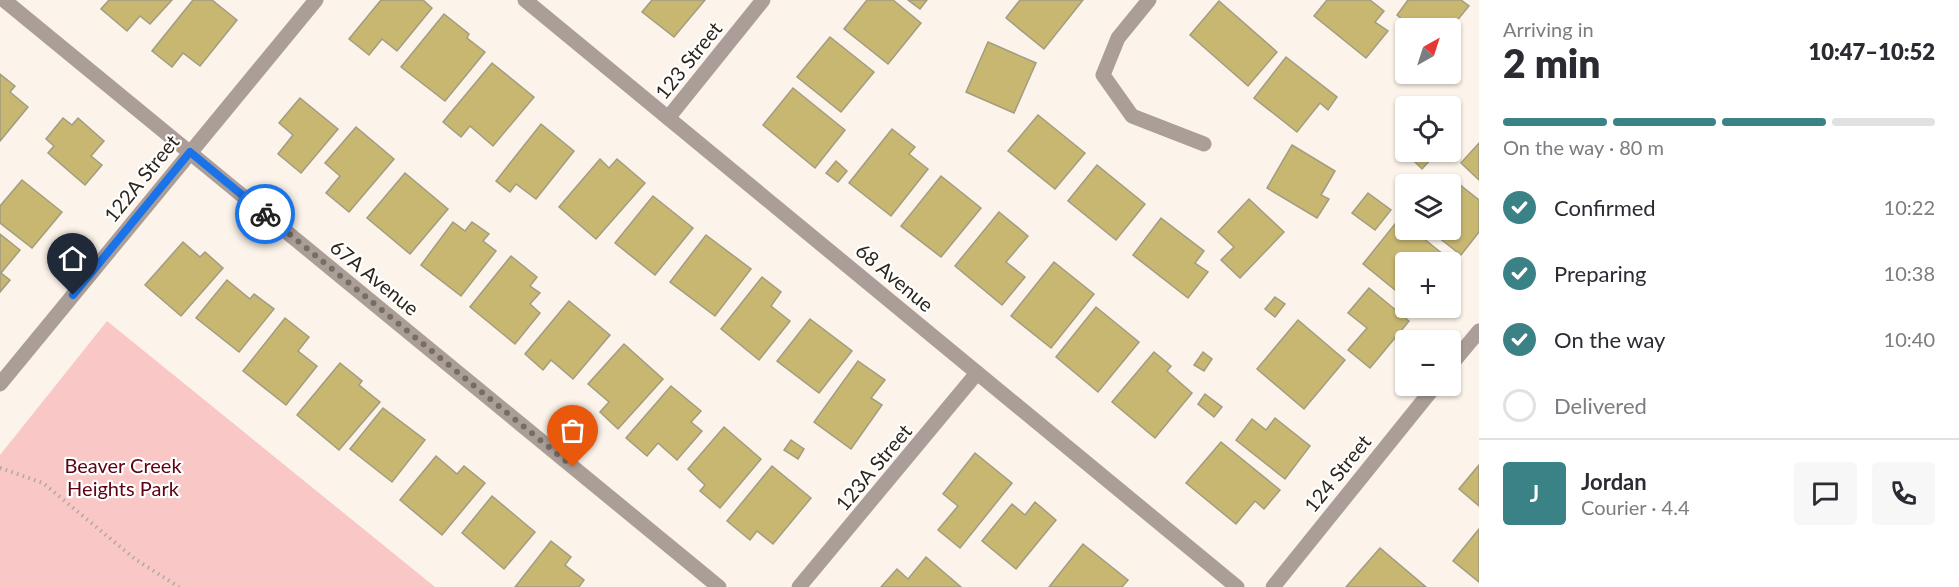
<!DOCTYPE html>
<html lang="en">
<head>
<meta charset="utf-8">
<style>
  :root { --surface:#fff; --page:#f7f7f7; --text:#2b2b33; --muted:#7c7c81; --line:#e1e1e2; --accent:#3a8285 }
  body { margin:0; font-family:Lato,sans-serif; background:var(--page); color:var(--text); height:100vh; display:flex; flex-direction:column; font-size:22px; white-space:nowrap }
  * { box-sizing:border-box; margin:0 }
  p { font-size:20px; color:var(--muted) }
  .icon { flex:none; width:33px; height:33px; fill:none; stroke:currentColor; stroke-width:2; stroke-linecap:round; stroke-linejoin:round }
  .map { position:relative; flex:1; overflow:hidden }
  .sheet { display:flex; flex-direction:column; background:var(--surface); width:480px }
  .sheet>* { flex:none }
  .needle { width:39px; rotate:39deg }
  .fabs { position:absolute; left:1395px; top:18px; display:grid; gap:12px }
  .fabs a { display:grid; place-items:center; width:66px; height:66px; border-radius:6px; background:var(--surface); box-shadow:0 2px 4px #0004; font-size:30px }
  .pin { position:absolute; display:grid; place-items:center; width:51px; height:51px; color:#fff; margin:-62px -26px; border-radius:50% 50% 50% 0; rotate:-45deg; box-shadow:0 0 6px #0007 }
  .pin .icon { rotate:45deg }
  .courier { position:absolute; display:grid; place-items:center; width:60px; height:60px; margin:-30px; border:4px solid #1a73e8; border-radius:50%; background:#fff; color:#222; box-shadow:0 2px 8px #0007 }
  .headline em { font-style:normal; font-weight:800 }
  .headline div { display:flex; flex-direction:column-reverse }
  .headline { display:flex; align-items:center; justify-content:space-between; height:102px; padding:0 24px }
  h1 { font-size:39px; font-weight:800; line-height:45px }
  .bar { display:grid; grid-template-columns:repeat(4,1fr); gap:9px 6px; align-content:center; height:72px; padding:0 24px }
  .bar i { height:8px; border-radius:4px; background:var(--line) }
  .bar .selected { background:var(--accent) }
  .bar p { grid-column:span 4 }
  .line { display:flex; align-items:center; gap:15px; padding:0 24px; border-top:2px solid var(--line) }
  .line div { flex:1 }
  .round { display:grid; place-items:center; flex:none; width:63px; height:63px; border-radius:6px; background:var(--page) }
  ol { padding:0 24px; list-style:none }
  li { display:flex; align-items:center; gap:18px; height:66px }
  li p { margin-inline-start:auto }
  li .icon { padding:6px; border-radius:50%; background:var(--accent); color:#fff; stroke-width:4 }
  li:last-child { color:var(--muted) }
  li i { width:33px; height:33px; border:3px solid var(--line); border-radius:50% }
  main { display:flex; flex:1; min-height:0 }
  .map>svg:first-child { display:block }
  .green { fill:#f9c7c6 }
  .building { fill:#c7b771; stroke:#a29c81; stroke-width:1.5 }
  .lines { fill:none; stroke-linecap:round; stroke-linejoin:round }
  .path { stroke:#b1aaa0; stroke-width:4; stroke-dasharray:1.5 4.5; stroke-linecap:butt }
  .minor { stroke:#ab9e98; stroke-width:15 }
  .done { stroke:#756e65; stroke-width:6; stroke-dasharray:0 10.8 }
  .route { stroke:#1a73e8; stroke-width:8 }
  .labels { text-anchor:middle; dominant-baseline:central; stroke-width:4.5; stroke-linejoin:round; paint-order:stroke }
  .street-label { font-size:20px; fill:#2d261d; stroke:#fff }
  .park-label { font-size:20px; fill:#5e0112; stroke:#fff }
</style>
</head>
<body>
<main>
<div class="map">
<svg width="1479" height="587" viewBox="0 0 1479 587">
  <rect width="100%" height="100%" fill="#fcf4ea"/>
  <path class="green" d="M107 321 435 587H0V455Z"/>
  <g class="building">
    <path d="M109 0H172L150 24 140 16 127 31 101 9Z"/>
    <path d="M193 0H212L237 20 200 66 183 53 172 67 152 51Z"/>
    <path d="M381 0H423L432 8 397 51 382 39 369 55 349 39Z"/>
    <path d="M652 0H705L674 37 642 12Z"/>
    <path d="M867 0H893L921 23 888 64 844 29Z"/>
    <path d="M908 0H927L920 9Z"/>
    <path d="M1020 0H1083L1044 49 1006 18Z"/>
    <path d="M1327 0H1370L1384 11 1375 22 1388 31 1366 58 1314 16Z"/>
    <path d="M1408 0H1461L1469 6 1450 29 1406 28V44L1396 37 1407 23 1397 15Z"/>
    <path d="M1219 1 1277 52 1248 86 1190 35Z"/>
    <path d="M444 14 469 34 467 38 485 52 445 101 401 67Z"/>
    <path d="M830 37 874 72 841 112 797 77Z"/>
    <path d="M988 42 1036 63 1014 113 966 92Z"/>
    <path d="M1286 57 1337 97 1328 110 1320 103 1297 132 1254 98Z"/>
    <path d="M492 63 534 97 493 146 470 126 461 137 443 122Z"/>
    <path d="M0 74 15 86 10 92 28 107 0 141Z"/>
    <path d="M793 88 845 130 815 168 763 125Z"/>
    <path d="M300 98 338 129 301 173 278 154 293 135 279 123Z"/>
    <path d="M1038 115 1085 153 1055 189 1008 151Z"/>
    <path d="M63 118 72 125 78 118 104 141 91 156 102 165 85 185 48 153 54 146 46 139Z"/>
    <path d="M541 124 574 151 536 199 516 184 510 192 496 181Z"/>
    <path d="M356 127 394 159 349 212 326 193 340 176 325 163Z"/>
    <path d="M892 129 915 147 909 154 928 169 891 216 849 183Z"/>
    <path d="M1406 141V152H1427L1433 157 1422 169 1400 147Z"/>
    <path d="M1479 143V180L1461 163Z"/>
    <path d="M1292 145 1335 171 1321 195 1329 199 1317 218 1267 188Z"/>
    <path d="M600 159 609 168 617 159 645 183 596 239 559 207Z"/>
    <path d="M836 161 847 171 838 182 826 173Z"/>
    <path d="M1097 165 1145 204 1116 240 1068 201Z"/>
    <path d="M405 173 448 209 410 254 367 218Z"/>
    <path d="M941 176 981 208 941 257 901 226Z"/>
    <path d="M22 180 62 212 32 248 0 223V206Z"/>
    <path d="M1459 184 1479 200V232L1461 255 1429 230H1450V195Z"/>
    <path d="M1368 193 1391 210 1375 230 1352 213Z"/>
    <path d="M653 196 693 228 655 275 615 243Z"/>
    <path d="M1249 199 1284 232 1240 278 1221 260 1234 247 1218 232Z"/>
    <path d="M999 212 1028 236 1006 262 1025 277 1002 305 955 266Z"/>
    <path d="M1161 218 1204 251 1195 263 1208 272 1188 298 1133 255Z"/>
    <path d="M1399 219 1406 224V230H1413L1449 259 1446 262H1406V299L1363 264Z"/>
    <path d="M453 222 465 231 472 222 489 234 483 241 496 251 461 296 421 265Z"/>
    <path d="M0 234 20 250 1 273 10 280 0 292Z"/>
    <path d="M706 235 751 269 715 316 670 282Z"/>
    <path d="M183 242 200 257 205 252 223 268 181 316 145 285Z"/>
    <path d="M511 256 537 277 530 286 540 293 530 304 540 313 515 344 470 307Z"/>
    <path d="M1054 262 1094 294 1051 348 1011 316Z"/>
    <path d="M762 277 781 292 771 306 790 321 759 360 721 329Z"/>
    <path d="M227 280 250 299 254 294 274 309 239 352 196 318Z"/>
    <path d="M1369 288 1409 321 1370 368 1348 350 1367 328 1348 313Z"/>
    <path d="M1275 297 1285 304 1275 317 1265 309Z"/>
    <path d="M569 301 610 335 573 379 551 360 543 370 525 354Z"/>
    <path d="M1096 307 1139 342 1098 392 1056 357Z"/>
    <path d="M285 318 309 337 298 351 317 366 286 405 243 371Z"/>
    <path d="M810 319 852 351 819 393 777 361Z"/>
    <path d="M1298 320 1345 360 1304 409 1257 369Z"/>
    <path d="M624 344 663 379 618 429 600 412 609 402 588 384Z"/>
    <path d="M1154 352 1171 366 1167 371 1192 393 1155 438 1112 402Z"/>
    <path d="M1203 352 1212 359 1204 371 1194 365Z"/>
    <path d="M858 361 885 380 871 398 882 405 851 449 814 422Z"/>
    <path d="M340 363 362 381 359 385 380 402 339 450 297 415Z"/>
    <path d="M671 386 701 411 691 422 702 431 677 460 658 443 647 456 626 438Z"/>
    <path d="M1205 394 1222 407 1214 417 1198 404Z"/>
    <path d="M383 408 425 440 392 482 350 449Z"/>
    <path d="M1275 418 1310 446 1285 479 1236 440 1252 419 1266 430Z"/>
    <path d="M724 427 761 459 720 508 700 491 705 485 688 469Z"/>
    <path d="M791 440 804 449 798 459 784 450Z"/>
    <path d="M1221 442 1280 490 1264 509 1255 501 1236 524 1186 483Z"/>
    <path d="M975 453 1012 483 960 548 938 530 958 506 943 494Z"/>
    <path d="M436 456 457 474 464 466 485 483 442 535 400 500Z"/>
    <path d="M1479 465V506L1459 489Z"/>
    <path d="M772 466 811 498 773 544 757 531 750 540 727 521Z"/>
    <path d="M492 496 535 532 504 569 462 533Z"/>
    <path d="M1035 502 1056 520 1016 569 982 541 1012 504 1025 515Z"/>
    <path d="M1479 529V582L1453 561Z"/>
    <path d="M551 541 571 557 565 565 584 580 579 587H515Z"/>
    <path d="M1083 544 1128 580 1122 587H1049Z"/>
    <path d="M1380 548 1426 587H1346Z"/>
    <path d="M926 557 961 587H881L897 569 908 579Z"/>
  </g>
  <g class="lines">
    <path class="path" d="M0 468 43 483 135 559 179 587"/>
    <g class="minor">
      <path d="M4 0 719 587"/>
      <path d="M525 0 1237 587"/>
      <path d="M1149 0 1118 38 1103 75 1132 116 1204 144"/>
      <path d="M668 118 763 0"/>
      <path d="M1450 366 1479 331"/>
      <path d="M0 384 316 0"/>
      <path d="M799 587 977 373"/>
      <path d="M1273 587 1435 386"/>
    </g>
  </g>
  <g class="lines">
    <path class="done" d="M265 214 573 467"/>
    <path class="route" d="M73 295 190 152 265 214"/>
  </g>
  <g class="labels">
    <g class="street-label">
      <text transform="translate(688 60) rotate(-51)">123 Street</text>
      <text transform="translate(141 178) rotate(-51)">122A Street</text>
      <text transform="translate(375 277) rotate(39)">67A Avenue</text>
      <text transform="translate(895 277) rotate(40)">68 Avenue</text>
      <text transform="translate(873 467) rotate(-50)">123A Street</text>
      <text transform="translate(1337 473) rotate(-51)">124 Street</text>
    </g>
    <g class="park-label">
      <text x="123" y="465">Beaver Creek<tspan x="123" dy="23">Heights Park</tspan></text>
    </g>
  </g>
</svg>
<div class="fabs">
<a><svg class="needle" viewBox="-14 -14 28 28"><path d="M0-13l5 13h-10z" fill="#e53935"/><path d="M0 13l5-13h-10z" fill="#7c7c81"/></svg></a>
<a><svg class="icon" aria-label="locate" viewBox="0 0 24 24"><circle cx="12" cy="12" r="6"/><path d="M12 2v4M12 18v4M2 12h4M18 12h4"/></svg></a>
<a><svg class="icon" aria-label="layers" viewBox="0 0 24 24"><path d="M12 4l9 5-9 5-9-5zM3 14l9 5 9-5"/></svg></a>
<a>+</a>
<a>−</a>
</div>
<div class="pin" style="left:573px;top:467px;background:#ea580c"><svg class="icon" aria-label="bag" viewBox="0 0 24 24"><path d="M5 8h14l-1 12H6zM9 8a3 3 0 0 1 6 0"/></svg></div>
<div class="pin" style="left:73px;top:295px;background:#1f2937"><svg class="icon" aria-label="home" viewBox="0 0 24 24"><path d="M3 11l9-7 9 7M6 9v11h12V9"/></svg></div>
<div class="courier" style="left:265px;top:214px"><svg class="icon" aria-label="bike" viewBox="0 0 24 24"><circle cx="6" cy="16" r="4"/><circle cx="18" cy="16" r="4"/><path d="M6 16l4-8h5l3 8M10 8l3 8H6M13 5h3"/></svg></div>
</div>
<section class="sheet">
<div class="headline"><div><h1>2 min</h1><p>Arriving in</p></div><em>10:47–10:52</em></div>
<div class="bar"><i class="selected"></i><i class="selected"></i><i class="selected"></i><i></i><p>On the way · 80 m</p></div>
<ol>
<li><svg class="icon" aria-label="check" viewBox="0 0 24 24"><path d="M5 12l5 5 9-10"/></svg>Confirmed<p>10:22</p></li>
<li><svg class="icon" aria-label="check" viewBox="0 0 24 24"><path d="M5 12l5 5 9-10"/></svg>Preparing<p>10:38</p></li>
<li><svg class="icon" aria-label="check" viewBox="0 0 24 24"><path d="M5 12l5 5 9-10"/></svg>On the way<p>10:40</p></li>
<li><i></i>Delivered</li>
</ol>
<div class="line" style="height:108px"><b class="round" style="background:var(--accent);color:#fff">J</b><div><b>Jordan</b><p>Courier · 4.4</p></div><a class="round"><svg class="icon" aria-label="chat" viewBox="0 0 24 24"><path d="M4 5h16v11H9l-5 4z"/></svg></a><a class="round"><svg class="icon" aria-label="phone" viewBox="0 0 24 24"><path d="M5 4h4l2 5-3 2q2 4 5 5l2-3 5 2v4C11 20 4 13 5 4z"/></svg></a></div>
</section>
</main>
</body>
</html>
